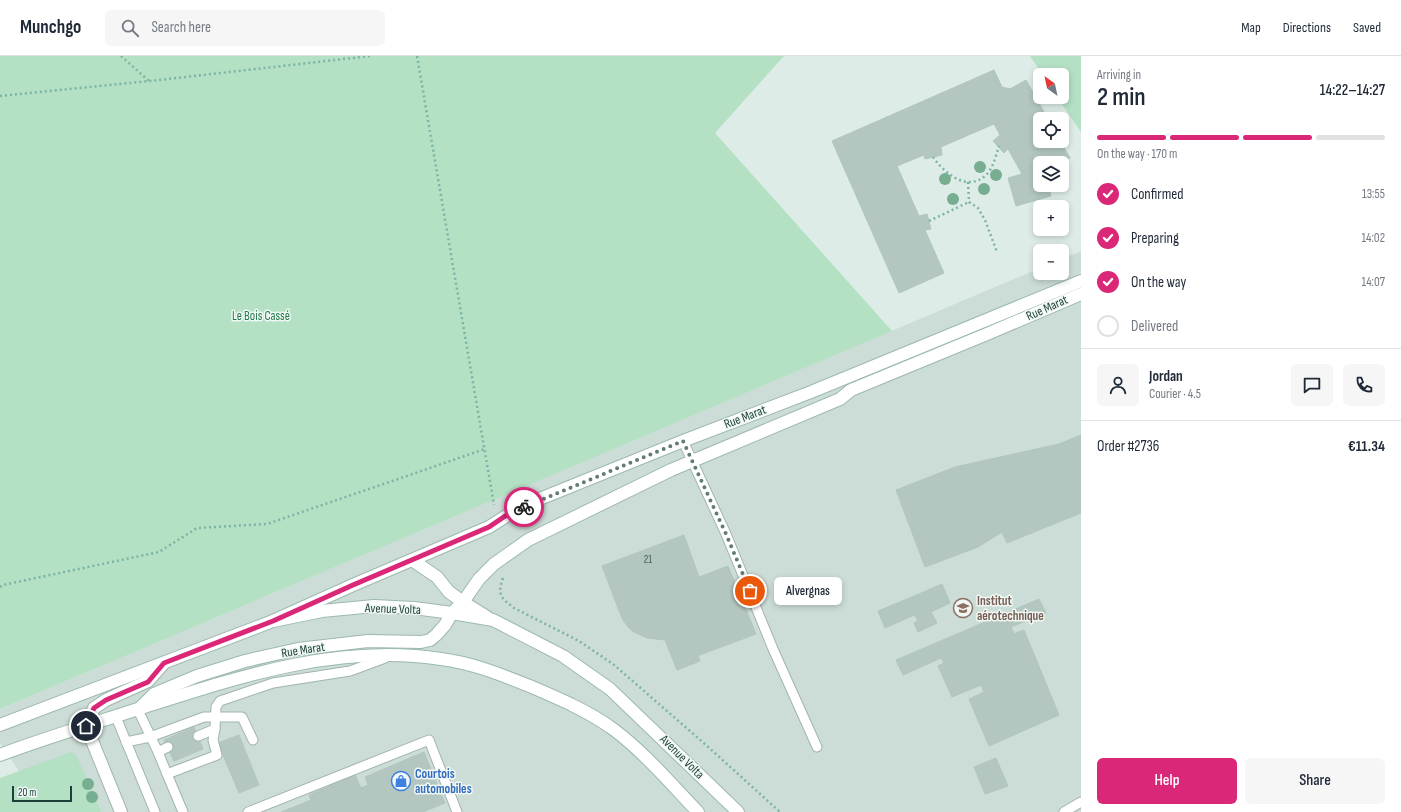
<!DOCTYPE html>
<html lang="en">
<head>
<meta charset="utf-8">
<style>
  :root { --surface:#fff; --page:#f6f6f7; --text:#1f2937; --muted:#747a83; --line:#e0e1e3; --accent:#db2777 }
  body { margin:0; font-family:"Sofia Sans Condensed",sans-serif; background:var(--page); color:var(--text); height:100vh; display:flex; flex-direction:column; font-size:15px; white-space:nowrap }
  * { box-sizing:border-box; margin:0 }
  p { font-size:13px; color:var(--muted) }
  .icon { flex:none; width:22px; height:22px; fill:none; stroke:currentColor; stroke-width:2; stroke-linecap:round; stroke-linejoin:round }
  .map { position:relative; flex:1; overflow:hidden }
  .panel { display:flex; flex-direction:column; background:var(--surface); width:320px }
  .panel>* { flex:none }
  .needle { width:26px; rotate:327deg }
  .controls { position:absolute; left:1033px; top:12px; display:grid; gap:8px }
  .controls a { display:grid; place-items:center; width:36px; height:36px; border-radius:6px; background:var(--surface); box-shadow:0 2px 6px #0003; font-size:20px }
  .scale { position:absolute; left:12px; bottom:10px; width:60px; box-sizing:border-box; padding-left:4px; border:2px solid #1e3e38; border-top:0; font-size:11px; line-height:14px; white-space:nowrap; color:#1e3e38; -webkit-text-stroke:3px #eff8f4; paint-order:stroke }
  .pin { position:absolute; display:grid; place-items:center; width:34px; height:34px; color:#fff; margin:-17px; border:2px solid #fff; border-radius:50%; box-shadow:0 1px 4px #0007 }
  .courier { position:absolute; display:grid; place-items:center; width:40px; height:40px; margin:-20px; border:3px solid #db2777; border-radius:50%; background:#fff; color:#222; box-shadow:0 1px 5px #0007 }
  .bubble { position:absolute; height:28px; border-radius:6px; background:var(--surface); box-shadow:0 2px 6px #0003; font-size:13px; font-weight:600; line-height:28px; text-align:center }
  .summary em { font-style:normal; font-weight:600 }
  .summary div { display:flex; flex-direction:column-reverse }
  .summary { display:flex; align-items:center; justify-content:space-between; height:68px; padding:0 16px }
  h1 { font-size:26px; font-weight:600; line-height:30px }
  .bar { display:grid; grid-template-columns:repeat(4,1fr); gap:6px 4px; align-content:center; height:48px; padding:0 16px }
  .bar i { height:5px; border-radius:3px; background:var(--line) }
  .bar .active { background:var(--accent) }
  .bar p { grid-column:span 4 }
  .line { display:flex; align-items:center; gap:10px; padding:0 16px; border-top:1px solid var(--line) }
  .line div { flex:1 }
  .round { display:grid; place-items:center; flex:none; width:42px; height:42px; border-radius:6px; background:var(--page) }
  ol { padding:0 16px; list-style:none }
  li { display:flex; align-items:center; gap:12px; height:44px }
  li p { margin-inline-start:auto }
  li .icon { padding:4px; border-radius:50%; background:var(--accent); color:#fff; stroke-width:4 }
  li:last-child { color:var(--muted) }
  li i { width:22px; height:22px; border:2px solid var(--line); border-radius:50% }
  .action { display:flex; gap:8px; margin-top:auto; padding:8px 16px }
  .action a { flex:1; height:46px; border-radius:6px; background:var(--accent); color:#fff; font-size:16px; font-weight:600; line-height:46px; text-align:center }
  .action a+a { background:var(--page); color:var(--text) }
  header { display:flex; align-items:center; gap:24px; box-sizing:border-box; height:56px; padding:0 20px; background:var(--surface); border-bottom:1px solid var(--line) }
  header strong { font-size:19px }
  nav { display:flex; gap:22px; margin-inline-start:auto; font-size:14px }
  .search { width:280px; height:36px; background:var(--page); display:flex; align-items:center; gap:10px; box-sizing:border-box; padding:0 14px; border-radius:6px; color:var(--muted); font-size:15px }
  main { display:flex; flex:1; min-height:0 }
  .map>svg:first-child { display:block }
  .built { fill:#ccdcd6 }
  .green { fill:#b4e0c4 }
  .building { fill:#b3c7c0; stroke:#b0c6bf }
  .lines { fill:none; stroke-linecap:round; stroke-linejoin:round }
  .lane-casing { stroke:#a1b4af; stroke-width:11 }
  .street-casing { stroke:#a1b4af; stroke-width:14 }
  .secondary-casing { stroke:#9cb9b1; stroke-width:14 }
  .path { stroke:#7bb4a6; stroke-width:2.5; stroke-dasharray:2 3; stroke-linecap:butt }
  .lane { stroke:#fff; stroke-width:9 }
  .street { stroke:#fff; stroke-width:12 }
  .secondary { stroke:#fff; stroke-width:12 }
  .tree { fill:#77ad91 }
  .done { stroke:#617b75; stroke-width:4; stroke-dasharray:0 7.2 }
  .route { stroke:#db2777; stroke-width:5 }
  .labels { text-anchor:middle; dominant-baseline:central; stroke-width:3; stroke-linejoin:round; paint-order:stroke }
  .number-label { font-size:11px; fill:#43605a }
  .street-label { font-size:13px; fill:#1e3e38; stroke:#eff8f4 }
  .park-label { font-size:13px; fill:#23794b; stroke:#eff8f4 }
  .education-label { font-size:13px; font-weight:bold; fill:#785e54; stroke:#eff8f4; text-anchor:start }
  .shop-label { font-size:13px; font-weight:bold; fill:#366cbe; stroke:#eff8f4; text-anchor:start }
</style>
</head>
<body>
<header>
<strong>Munchgo</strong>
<div class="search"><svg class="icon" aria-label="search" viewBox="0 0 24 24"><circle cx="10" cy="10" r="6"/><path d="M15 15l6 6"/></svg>Search here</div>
<nav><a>Map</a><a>Directions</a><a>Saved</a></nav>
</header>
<main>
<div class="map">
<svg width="1081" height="756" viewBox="0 0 1081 756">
  <rect width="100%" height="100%" fill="#deece7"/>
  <path class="built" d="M1081 195V756H0L19 715 0 687V653L1040 212V217H1062V203Z"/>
  <g class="green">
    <path d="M0 0H784L715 77 892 275 0 653Z"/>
    <path d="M1030 0H1081V76L1057 41H1062V19H1043Z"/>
    <path d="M71 696 76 699 101 756H0V722Z"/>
  </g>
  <g class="building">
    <path d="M994 14 1002 31 1010 33 1026 24 1048 63H1040V85H1060L1070 102 1060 107H1040V129H1048L1051 140 1016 150 1008 122 1022 118 1008 93 1004 97 993 85 1000 79 994 68 941 91 942 99 925 103 924 99 897 110 919 160 927 158 931 173 925 174 944 217 899 237 832 85Z"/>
    <path d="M1081 379V457L1007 487 1002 476 978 491 925 511 896 434 955 411 1059 388Z"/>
    <path d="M684 479 699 521 618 552 602 510Z"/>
    <path d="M728 510 756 578 697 600 688 577 665 584 647 582 634 576 628 571 623 564 618 552Z"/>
    <path d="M942 528 950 547 931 556 937 567 918 576 914 567 918 565 911 553 917 551 912 541Z"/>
    <path d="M912 541 917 551 911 553 914 559 885 572 878 555Z"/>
    <path d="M1039 543 1046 557 1011 571 1014 578 1024 574 1059 659 989 690 969 643 984 636 981 629 952 641 938 610 944 607 941 602 903 619 896 604Z"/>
    <path d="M688 577 697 600 698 599 700 605 677 614 665 584Z"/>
    <path d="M194 671 203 693 174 705 164 684Z"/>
    <path d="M239 679 259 729 239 737 218 687Z"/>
    <path d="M424 696 445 747 423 756H379L365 721Z"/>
    <path d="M996 702 1008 730 985 738 974 711Z"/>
    <path d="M355 719 361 732 368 729 379 756H281L311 744 309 739Z"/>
  </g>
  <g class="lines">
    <g class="lane-casing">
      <g id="lane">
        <path d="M683 385 726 478 773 593 817 691"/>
        <path d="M138 654 158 696 168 691"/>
        <path d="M116 661 155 756"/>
        <path d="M198 680 215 673 216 651 220 645 273 627 350 615 385 602"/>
        <path d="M126 686 150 681 204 661H242L253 684"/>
        <path d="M158 696 167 718 217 699 213 684 215 673"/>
        <path d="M167 718 183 756"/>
        <path d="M248 756 429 684 457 756"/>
        <path d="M1064 756 1081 746"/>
      </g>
    </g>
    <g class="street-casing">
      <path id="street" d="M121 756 86 670 94 652 106 644 148 625 164 607"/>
    </g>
    <g class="secondary-casing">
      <g id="secondary">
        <path d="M412 504 437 521 449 536 463 546 487 561"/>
        <path d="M273 565 353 529 489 471 511 457 542 442 683 385 811 336 1081 225"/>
        <path d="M138 654 154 638 197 620 245 605 298 593 368 585 421 586 430 584 436 579 445 569 452 557 463 546 479 523 494 508 528 484 671 414 840 343 851 334 987 278 1081 238"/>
        <path d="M0 669 273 565 322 555 374 550 414 552 452 557 493 564 563 600 610 633 738 756"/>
        <path d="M0 699C45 682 92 668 138 653 235 622 337 587 441 603 473 607 502 619 532 631 560 643 588 655 613 673 644 696 671 728 698 756"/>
      </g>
    </g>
    <g class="path">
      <path d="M121 0 149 25"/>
      <path d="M417 0 494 449"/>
      <path d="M0 40 150 25 370 0"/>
      <path d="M933 101C945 118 969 138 988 117 994 109 996 99 999 90"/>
      <path d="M968 126 969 146 978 152 985 164 997 196"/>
      <path d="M929 165 969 146"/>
      <path d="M503 522C497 539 501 542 514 552L579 585 613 608 706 689 780 756"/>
      <path d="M0 531 3 529 159 496 197 472 267 468 485 393"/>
    </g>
    <use href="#lane" class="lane"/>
    <use href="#street" class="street"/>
    <use href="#secondary" class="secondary"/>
  </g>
  <g class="tree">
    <circle cx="980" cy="111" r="6"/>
    <circle cx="996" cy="119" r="6"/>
    <circle cx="945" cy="123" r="6"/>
    <circle cx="984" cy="133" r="6"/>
    <circle cx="953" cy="143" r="6"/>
    <circle cx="88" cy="728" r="6"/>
    <circle cx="92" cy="741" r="6"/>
  </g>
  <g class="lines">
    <path class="done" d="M524 451 683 385 726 478 750 535"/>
    <path class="route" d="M86 670 94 652 106 644 148 626 164 607 273 565 353 529 489 471 511 456 524 451"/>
  </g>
  <defs>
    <g id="university-ring" transform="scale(1)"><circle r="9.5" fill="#eff8f4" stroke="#8d6e63" stroke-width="1.5"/><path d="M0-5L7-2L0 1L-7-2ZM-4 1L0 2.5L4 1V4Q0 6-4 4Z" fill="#8d6e63"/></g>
    <g id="shop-ring" transform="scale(1)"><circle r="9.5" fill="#eff8f4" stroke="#3f7fe0" stroke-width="1.5"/><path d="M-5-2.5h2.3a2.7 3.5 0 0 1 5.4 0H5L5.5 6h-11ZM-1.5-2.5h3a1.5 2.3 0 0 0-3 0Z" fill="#3f7fe0"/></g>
  </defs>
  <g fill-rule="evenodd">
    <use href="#university-ring" x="963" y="552"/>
    <use href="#shop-ring" x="401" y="725"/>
  </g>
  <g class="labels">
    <g class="number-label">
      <text x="648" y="503">21</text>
    </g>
    <g class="street-label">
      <text transform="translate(1047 252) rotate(-24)">Rue Marat</text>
      <text transform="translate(745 361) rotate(-21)">Rue Marat</text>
      <text transform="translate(393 553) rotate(2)">Avenue Volta</text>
      <text transform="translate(303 594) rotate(-9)">Rue Marat</text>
      <text transform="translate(682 701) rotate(45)">Avenue Volta</text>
    </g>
    <g class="park-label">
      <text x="261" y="260">Le Bois Cassé</text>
    </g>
    <g class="education-label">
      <text x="977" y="545">Institut<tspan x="977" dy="15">aérotechnique</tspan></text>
    </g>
    <g class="shop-label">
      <text x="415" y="718">Courtois<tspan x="415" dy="15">automobiles</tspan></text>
    </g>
  </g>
</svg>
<div class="controls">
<a><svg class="needle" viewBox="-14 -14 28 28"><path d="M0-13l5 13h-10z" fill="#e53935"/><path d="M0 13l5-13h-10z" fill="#747a83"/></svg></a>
<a><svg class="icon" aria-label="locate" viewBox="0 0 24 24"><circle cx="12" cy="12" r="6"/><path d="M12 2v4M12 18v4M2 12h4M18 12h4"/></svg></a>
<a><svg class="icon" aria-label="layers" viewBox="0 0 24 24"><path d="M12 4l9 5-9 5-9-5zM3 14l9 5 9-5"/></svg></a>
<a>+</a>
<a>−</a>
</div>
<div class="scale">20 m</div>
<div class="pin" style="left:750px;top:535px;background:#ea580c"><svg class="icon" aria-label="bag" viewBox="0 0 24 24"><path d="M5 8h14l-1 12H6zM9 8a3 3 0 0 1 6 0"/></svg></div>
<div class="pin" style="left:86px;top:670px;background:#1f2937"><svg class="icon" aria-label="home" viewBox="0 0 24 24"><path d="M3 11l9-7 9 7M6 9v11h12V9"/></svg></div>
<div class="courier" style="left:524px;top:451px"><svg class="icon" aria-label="bike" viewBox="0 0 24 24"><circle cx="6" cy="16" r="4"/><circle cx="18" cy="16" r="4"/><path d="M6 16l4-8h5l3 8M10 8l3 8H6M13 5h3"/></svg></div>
<div class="bubble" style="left:774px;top:521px;width:68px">Alvergnas</div>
</div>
<section class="panel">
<div class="summary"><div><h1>2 min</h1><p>Arriving in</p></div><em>14:22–14:27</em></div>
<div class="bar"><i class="active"></i><i class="active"></i><i class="active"></i><i></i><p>On the way · 170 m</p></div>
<ol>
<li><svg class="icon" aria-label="check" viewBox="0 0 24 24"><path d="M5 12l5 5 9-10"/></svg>Confirmed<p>13:55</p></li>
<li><svg class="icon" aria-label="check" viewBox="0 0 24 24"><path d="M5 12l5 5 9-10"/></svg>Preparing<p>14:02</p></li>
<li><svg class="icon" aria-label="check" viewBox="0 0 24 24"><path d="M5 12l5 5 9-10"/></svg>On the way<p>14:07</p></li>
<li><i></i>Delivered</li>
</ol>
<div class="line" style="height:72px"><a class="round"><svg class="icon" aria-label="person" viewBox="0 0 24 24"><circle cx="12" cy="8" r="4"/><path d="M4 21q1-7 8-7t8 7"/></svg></a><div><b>Jordan</b><p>Courier · 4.5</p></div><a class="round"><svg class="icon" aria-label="chat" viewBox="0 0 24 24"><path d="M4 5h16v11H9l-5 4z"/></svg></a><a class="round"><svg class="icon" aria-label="phone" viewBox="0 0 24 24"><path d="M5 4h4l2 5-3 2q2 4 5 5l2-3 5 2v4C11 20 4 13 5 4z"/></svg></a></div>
<div class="line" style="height:52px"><div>Order #2736</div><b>€11.34</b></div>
<div class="action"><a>Help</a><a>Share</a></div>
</section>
</main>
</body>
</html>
